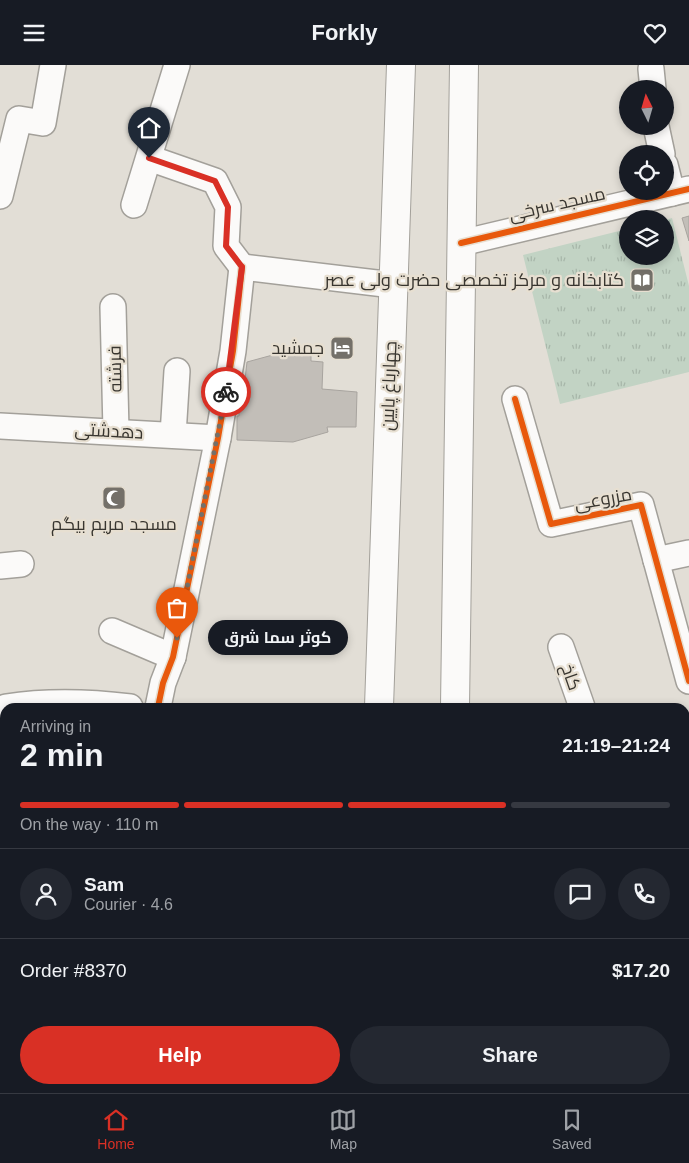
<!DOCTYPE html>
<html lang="en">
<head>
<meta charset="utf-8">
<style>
  :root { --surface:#171b24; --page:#242831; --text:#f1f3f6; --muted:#9ea1a6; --line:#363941; --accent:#d93025 }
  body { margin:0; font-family:Arial,Cairo,sans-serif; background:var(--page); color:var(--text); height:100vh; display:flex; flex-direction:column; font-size:19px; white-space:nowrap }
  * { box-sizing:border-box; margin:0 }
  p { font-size:16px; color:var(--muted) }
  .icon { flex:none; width:28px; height:28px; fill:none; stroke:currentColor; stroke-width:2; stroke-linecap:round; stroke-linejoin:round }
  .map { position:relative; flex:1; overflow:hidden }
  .side { position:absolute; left:0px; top:638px; width:690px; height:391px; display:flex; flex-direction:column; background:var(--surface); border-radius:15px 15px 0 0; box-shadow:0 2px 8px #0003 }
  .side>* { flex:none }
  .needle { width:32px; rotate:355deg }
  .tools { position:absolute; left:619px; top:15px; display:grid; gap:10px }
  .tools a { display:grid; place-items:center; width:55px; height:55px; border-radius:50%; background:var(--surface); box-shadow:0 2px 8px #0003; font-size:25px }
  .pin { position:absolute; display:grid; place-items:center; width:42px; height:42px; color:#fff; margin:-51px -21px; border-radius:50% 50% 50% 0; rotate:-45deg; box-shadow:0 0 5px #0007 }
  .pin .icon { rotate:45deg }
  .courier { position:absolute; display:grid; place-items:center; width:50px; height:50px; margin:-25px; border:4px solid #d93025; border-radius:50%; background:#fff; color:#222; box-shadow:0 1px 6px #0007 }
  .bubble { position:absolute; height:35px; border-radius:18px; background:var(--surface); box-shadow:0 2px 8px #0003; font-size:16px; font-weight:700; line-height:35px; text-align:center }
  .summary em { font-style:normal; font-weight:700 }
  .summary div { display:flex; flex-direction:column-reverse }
  .summary { display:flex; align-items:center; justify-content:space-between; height:85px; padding:0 20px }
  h1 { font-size:32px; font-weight:700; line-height:38px }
  .bar { display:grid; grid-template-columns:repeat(4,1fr); gap:8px 5px; align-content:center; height:60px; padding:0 20px }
  .bar i { height:6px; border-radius:4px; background:var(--line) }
  .bar .active { background:var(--accent) }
  .bar p { grid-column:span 4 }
  .line { display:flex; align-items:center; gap:12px; padding:0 20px; border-top:1px solid var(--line) }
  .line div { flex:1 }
  .round { display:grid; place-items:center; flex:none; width:52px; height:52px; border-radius:26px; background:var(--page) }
  .button { display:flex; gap:10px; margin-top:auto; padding:10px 20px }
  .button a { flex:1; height:58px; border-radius:30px; background:var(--accent); color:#fff; font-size:20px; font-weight:700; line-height:58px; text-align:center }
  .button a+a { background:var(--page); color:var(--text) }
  header { display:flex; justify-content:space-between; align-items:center; height:65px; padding:0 20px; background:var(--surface); font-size:22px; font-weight:700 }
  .tab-bar { display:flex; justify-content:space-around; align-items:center; height:70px; border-top:1px solid var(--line); background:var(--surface); font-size:14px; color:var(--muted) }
  .tab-bar a { display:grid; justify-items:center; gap:2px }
  .tab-bar .active { color:var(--accent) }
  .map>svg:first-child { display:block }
  .grass { fill:url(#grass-tufts) }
  .building { fill:#c2beb8; stroke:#a8a49f }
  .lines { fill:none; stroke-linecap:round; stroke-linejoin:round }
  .minor-casing { stroke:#a3a09a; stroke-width:28 }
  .major-casing { stroke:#a3a09a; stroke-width:30 }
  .minor { stroke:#fbfaf9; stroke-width:25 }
  .major { stroke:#fbfaf9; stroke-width:28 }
  .cycleway-casing { stroke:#e7dfd1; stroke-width:9 }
  .cycleway { stroke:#e8590c; stroke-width:6 }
  .done { stroke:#747069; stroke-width:5; stroke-dasharray:0 9 }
  .route { stroke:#d93025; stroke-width:6 }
  .labels { text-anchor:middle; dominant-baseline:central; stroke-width:4.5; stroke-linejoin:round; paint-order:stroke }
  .street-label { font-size:18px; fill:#38352f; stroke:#e7dfd1 }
  .poi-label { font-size:18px; fill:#38352f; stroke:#e7dfd1; text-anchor:end }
</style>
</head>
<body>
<header><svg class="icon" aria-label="menu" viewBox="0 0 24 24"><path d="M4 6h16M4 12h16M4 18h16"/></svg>Forkly<svg class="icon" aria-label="heart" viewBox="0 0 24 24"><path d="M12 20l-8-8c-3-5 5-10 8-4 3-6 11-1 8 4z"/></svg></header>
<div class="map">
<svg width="689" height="1028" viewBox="0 0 689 1028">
  <defs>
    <pattern id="grass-tufts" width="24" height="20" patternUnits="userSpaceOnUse" patternTransform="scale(1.25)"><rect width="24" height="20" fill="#c2d3c4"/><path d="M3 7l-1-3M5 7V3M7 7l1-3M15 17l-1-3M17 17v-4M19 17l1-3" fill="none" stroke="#a7b6a9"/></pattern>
  </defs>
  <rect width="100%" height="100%" fill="#e2ded6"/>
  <path class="grass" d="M672 153 689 221V307L560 339 523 190 627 164 628 191H665V155Z"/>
  <g class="building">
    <path d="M689 151V176L682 153Z"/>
    <path d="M302 282 306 290 311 291V296L323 297 322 324 357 327 356 362H327L328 367 293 377 237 375V351H239V343L242 341 247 297Z"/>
  </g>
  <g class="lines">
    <g class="minor-casing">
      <g id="minor">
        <path d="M651 4 653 24"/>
        <path d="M656 61 662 89"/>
        <path d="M149 93 215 116 228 142 226 181 242 202"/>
        <path d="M665 100 672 128"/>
        <path d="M0 131 19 54 43 58 53 0"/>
        <path d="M134 140 177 0"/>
        <path d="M461 178 689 124"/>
        <path d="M242 202 393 220"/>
        <path d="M113 242 116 366"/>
        <path d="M515 334 551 459 641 440 689 616"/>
        <path d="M0 361 218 373"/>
        <path d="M173 370 177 306"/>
        <path d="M656 495 689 488"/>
        <path d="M0 501 21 499"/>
        <path d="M112 566 173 592"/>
        <path d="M561 582 582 642"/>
        <path d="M6 642C46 636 89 637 130 642"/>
        <path d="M158 642 163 618 173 592 218 373 233 286 242 202"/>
        <path d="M0 786 5 788"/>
        <path d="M685 872 689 871"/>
        <path d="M685 999 689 1012"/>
        <path d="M48 1024V1028"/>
        <path d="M211 1024 212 1028"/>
      </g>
    </g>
    <g class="major-casing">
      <g id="major">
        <path d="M379 642 401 0"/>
        <path d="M455 642 464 0"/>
        <path d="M388 1024 396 1028"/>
        <path d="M349 1028 351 1024"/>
        <path d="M413 1028 429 1024"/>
      </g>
    </g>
    <use href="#minor" class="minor"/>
    <use href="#major" class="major"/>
    <g class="cycleway-casing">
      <g id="cycleway">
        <path d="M461 178 689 124"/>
        <path d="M515 334 551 459 641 440 689 616"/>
        <path d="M158 642 163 618 173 592 218 373 233 286 242 202"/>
      </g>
    </g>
    <use href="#cycleway" class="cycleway"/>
  </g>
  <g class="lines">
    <path class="done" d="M177 573 226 327"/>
    <path class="route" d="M149 93 215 116 228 142 226 181 242 202 226 327"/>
  </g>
  <defs>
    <g id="library-square" transform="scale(1.25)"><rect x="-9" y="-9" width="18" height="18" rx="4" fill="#747069" stroke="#e7dfd1"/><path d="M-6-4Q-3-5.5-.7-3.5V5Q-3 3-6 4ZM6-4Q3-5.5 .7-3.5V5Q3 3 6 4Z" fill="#fff"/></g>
    <g id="hotel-square" transform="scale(1.25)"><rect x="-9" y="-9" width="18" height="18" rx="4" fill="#747069" stroke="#e7dfd1"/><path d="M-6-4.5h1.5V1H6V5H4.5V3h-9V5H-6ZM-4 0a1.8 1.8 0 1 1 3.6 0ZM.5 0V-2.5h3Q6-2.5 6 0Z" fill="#fff"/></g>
    <g id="mosque-square" transform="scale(1.25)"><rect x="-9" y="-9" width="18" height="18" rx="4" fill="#747069" stroke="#e7dfd1"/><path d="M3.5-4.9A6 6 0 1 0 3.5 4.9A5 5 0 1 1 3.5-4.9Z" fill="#fff"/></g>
  </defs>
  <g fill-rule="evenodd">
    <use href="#library-square" x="642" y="215"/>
    <use href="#hotel-square" x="342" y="283"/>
    <use href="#mosque-square" x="114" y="433"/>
  </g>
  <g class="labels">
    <g class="street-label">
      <text transform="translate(557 139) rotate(-13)">مسجد سرخی</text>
      <text transform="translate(115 304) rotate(-91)">فرشته</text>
      <text transform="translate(389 321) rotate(-88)">چهارباغ پایین</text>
      <text transform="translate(109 366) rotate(3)">دهدشتی</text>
      <text transform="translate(603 434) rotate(-10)">مزروعی</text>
      <text transform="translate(571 612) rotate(71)">کاخ</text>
    </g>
    <g class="poi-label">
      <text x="624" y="215">کتابخانه و مرکز تخصصی حضرت ولی عصر</text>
      <text x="324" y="283">جمشيد</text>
      <text x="114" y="459" text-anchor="middle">مسجد مریم بیگم</text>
    </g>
  </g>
</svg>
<div class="tools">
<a><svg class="needle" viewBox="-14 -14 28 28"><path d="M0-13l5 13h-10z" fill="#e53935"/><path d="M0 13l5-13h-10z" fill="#9ea1a6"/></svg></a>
<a><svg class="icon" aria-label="locate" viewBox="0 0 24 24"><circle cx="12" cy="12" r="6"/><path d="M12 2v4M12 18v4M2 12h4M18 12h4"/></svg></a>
<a><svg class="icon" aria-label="layers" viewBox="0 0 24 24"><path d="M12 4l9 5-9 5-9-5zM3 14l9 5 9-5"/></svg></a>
</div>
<div class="pin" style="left:177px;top:573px;background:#ea580c"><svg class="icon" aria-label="bag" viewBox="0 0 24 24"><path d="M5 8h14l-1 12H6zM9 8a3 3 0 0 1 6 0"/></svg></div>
<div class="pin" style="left:149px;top:93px;background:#1f2937"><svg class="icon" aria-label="home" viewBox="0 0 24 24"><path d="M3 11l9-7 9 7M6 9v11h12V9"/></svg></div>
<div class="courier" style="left:226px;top:327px"><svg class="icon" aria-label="bike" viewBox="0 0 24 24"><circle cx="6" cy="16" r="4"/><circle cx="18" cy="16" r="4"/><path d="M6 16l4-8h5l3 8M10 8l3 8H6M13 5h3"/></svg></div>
<div class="bubble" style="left:208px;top:555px;width:140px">کوثر سما شرق</div>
<section class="side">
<div class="summary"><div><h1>2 min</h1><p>Arriving in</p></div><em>21:19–21:24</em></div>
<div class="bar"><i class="active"></i><i class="active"></i><i class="active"></i><i></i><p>On the way · 110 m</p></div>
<div class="line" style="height:90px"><a class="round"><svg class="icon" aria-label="person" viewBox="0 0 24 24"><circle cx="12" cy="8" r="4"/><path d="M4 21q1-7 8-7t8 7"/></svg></a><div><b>Sam</b><p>Courier · 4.6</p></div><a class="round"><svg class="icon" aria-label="chat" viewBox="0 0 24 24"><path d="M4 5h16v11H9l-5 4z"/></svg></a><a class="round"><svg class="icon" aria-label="phone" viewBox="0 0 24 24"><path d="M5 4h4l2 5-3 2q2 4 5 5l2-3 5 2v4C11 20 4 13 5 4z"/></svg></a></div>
<div class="line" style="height:65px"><div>Order #8370</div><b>$17.20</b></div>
<div class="button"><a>Help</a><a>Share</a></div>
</section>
</div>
<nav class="tab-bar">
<a class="active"><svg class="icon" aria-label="home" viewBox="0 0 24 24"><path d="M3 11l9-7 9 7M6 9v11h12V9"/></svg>Home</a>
<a><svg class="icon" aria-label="map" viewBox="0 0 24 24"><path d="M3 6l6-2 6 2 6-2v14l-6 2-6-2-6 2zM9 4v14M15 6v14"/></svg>Map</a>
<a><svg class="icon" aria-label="saved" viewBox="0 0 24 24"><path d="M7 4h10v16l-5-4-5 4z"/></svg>Saved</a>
</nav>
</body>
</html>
